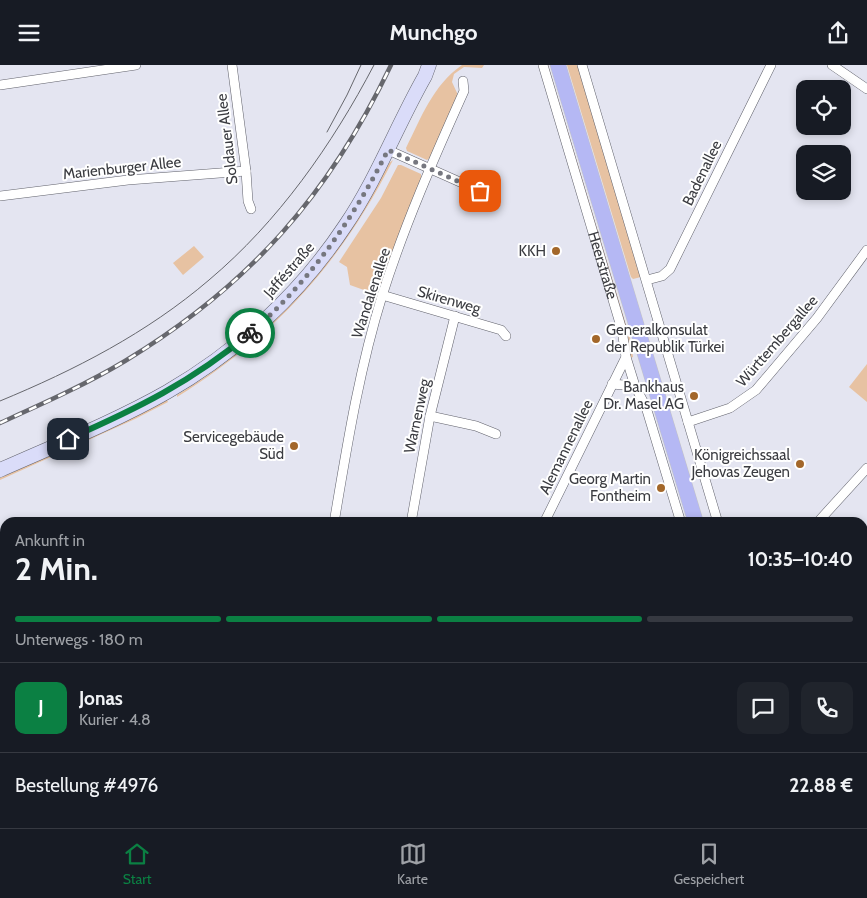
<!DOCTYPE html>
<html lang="de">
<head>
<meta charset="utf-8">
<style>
  :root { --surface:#171b24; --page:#20242c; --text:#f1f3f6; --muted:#9ea1a6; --line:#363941; --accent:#0b8043 }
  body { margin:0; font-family:Cabin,sans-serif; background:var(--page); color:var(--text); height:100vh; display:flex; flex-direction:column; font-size:19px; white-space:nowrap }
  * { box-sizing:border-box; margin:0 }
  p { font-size:16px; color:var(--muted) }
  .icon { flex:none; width:28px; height:28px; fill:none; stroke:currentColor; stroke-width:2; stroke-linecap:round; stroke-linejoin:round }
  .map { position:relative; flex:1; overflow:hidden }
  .drawer { position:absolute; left:0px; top:452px; width:868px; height:311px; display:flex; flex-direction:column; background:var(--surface); border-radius:15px 15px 0 0; box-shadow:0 2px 8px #0003 }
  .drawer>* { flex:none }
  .buttons { position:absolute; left:796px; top:15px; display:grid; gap:10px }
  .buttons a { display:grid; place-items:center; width:55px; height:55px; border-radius:10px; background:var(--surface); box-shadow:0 2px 8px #0003; font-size:25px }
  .pin { position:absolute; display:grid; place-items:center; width:42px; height:42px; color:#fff; margin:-21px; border-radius:10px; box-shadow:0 2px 8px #0006 }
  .courier { position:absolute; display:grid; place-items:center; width:50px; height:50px; margin:-25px; border:4px solid #0b8043; border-radius:50%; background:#fff; color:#222; box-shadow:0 1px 6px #0007 }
  .head em { font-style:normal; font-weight:700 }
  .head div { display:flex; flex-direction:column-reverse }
  .head { display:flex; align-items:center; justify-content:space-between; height:85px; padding:0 15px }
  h1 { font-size:32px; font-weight:700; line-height:38px }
  .bar { display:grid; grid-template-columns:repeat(4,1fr); gap:8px 5px; align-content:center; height:60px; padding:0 15px }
  .bar i { height:6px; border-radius:4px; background:var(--line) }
  .bar .selected { background:var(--accent) }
  .bar p { grid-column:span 4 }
  .line { display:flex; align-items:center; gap:12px; padding:0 15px; border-top:1px solid var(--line) }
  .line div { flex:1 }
  .round { display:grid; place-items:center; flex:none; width:52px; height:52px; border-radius:10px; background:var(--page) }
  header { display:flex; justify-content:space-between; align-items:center; height:65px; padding:0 15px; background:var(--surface); font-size:22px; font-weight:700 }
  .menu { display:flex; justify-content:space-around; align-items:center; height:70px; border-top:1px solid var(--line); background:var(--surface); font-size:14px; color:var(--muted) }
  .menu a { display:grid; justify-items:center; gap:2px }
  .menu .selected { color:var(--accent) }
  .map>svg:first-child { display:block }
  .green { fill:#e7c2a2 }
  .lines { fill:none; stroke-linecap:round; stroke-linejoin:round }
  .minor-casing { stroke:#61626c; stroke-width:10 }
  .secondary-casing { stroke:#61626c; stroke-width:15 }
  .primary-casing { stroke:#c4c4c6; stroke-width:16 }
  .minor { stroke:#fff; stroke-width:9 }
  .secondary { stroke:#dadcf9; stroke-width:14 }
  .primary { stroke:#b5b8f4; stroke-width:15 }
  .tram { stroke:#66676d; stroke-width:1 }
  .rail-casing { stroke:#66676d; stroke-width:4.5 }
  .rail { stroke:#fff; stroke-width:2.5; stroke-dasharray:8; stroke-linecap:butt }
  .done { stroke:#76777f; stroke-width:5; stroke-dasharray:0 9 }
  .route { stroke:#0b8043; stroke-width:6 }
  .poi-dot { fill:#a3672a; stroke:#fff; stroke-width:2 }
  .labels { text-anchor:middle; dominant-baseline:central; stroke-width:4; stroke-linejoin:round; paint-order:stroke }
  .street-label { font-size:15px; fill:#3b3c41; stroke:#fff }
  .poi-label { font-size:15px; fill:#3b3c41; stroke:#fff; text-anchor:end }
</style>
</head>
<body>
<header><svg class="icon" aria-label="menu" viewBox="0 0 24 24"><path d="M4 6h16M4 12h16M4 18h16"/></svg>Munchgo<svg class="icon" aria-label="share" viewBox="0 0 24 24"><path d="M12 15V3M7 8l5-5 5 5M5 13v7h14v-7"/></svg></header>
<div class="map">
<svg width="867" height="763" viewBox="0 0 867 763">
  <rect width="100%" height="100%" fill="#e4e5f1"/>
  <g class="green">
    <path d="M462 0H484L482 3 464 2 454 9 452 17 458 30 431 92 427 95 407 86 406 83C421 53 433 20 462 0Z"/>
    <path d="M546 0H548L630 273 633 292 630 293V291L626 264Z"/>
    <path d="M567 0H578L641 212 633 214 631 212Z"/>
    <path d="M393 95C341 198 275 271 177 332V330C271 274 339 195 389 98Z"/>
    <path d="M398 100H401L421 109V113L378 229H375L350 220 347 202 339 197 381 133Z"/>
    <path d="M194 181 204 192 183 210 173 198Z"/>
    <path d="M867 299V337L849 322Z"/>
    <path d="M167 335 168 337 135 354 0 415V413L131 353Z"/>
  </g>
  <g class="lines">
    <g class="minor-casing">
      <g id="minor">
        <path d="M232 0 246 106 248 136 251 144"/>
        <path id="s1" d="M543 0 622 265 626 292 635 321 646 342 681 458"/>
        <path d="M582 0 718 458"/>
        <path d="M832 0 867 24"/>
        <path d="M0 20 136 0"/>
        <path d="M388 85 480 126"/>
        <path d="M0 131 128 115 246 106"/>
        <path d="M647 215 662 211 670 204 771 0"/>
        <path d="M382 230 501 265 506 271"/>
        <path d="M612 319 635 321"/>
        <path d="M430 351 476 361 496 369"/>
        <path d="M688 357 730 343 756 325 817 253 867 185"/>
        <path d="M334 458C347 381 359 305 382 231 404 161 434 93 464 26L463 16"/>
        <path d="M411 458 430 351 455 251"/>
        <path d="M544 458 626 292"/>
        <path d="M817 458 867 403"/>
        <path d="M862 486H867"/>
        <path d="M594 763V759"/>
      </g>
    </g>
    <g class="secondary-casing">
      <g id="secondary">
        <path d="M0 405C56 380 114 357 167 327 238 286 300 229 345 161 377 114 397 60 425 11L429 0"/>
        <path d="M862 732 867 726"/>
      </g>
    </g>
    <g class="primary-casing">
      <g id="primary">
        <path d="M558 0 696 458"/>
        <path d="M852 759 859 763"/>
        <path d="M763 763 768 759"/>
      </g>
    </g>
    <use href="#minor" class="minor"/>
    <use href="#secondary" class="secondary"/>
    <use href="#primary" class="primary"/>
    <g class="tram">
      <path d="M327 67 347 30 361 0"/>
      <path d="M0 336C75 305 147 268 209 215 278 157 332 80 374 0"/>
    </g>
    <g class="rail-casing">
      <path id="rail" d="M0 358C42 339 85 320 125 296 249 221 329 130 391 0"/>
    </g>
    <use href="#rail" class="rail"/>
  </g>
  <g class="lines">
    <path class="done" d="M250 268C309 218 353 154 388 85L480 126"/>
    <path class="route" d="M68 374C136 344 192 317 250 268"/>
  </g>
  <g class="poi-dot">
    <circle cx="556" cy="186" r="5"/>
    <circle cx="596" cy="274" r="5"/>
    <circle cx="694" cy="331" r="5"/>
    <circle cx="294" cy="381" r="5"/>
    <circle cx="800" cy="399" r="5"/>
    <circle cx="661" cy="423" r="5"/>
  </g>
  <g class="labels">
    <g class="street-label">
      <text transform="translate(227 74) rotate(-97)">Soldauer Allee</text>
      <text transform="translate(122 103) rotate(-6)">Marienburger Allee</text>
      <text transform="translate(702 108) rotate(-64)">Badenallee</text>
      <text stroke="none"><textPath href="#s1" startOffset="209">Heerstraße</textPath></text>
      <text transform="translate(289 205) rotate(-49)">Jafféstraße</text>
      <text transform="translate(371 228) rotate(-72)">Wandalenallee</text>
      <text transform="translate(449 235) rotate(16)">Skirenweg</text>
      <text transform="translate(777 276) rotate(-49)">Württembergallee</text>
      <text transform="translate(417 351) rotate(-78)">Warnenweg</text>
      <text transform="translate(566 382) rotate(-64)">Alemannenallee</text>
    </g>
    <g class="poi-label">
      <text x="546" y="186">KKH</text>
      <text x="606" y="265" text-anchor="start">Generalkonsulat<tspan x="606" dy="17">der Republik Türkei</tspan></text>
      <text x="684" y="322">Bankhaus<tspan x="684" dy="17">Dr. Masel AG</tspan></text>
      <text x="284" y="372">Servicegebäude<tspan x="284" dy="17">Süd</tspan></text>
      <text x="790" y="390">Königreichssaal<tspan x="790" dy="17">Jehovas Zeugen</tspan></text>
      <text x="651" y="414">Georg Martin<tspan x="651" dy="17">Fontheim</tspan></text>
    </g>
  </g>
</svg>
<div class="buttons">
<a><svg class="icon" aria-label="locate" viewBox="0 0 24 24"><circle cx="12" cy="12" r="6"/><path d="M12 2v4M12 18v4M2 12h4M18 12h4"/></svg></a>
<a><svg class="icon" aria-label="layers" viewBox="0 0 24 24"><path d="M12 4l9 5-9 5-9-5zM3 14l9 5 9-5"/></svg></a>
</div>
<div class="pin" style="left:480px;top:126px;background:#ea580c"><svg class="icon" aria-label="bag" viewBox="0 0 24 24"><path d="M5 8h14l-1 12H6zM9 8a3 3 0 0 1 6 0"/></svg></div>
<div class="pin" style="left:68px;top:374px;background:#1f2937"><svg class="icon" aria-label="home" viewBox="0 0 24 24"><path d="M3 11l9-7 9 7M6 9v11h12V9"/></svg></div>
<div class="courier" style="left:250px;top:268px"><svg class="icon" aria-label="bike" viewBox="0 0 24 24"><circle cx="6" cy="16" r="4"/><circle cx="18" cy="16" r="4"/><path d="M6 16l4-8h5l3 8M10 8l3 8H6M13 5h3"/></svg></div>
<section class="drawer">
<div class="head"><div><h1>2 Min.</h1><p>Ankunft in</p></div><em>10:35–10:40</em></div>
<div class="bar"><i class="selected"></i><i class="selected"></i><i class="selected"></i><i></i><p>Unterwegs · 180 m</p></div>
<div class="line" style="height:90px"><b class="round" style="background:var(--accent);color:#fff">J</b><div><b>Jonas</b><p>Kurier · 4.8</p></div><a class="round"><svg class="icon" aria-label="chat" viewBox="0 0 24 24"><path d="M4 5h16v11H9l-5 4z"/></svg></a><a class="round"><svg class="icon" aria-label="phone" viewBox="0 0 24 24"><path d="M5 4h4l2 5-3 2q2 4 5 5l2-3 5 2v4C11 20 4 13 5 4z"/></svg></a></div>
<div class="line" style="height:65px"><div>Bestellung #4976</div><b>22.88 €</b></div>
</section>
</div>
<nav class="menu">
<a class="selected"><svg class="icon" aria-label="home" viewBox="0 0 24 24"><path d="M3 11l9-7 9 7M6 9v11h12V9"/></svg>Start</a>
<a><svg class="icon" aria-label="map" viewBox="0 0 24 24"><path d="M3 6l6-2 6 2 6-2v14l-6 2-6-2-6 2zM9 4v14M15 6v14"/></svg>Karte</a>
<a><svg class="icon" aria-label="saved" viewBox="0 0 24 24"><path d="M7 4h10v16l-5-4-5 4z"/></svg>Gespeichert</a>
</nav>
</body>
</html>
